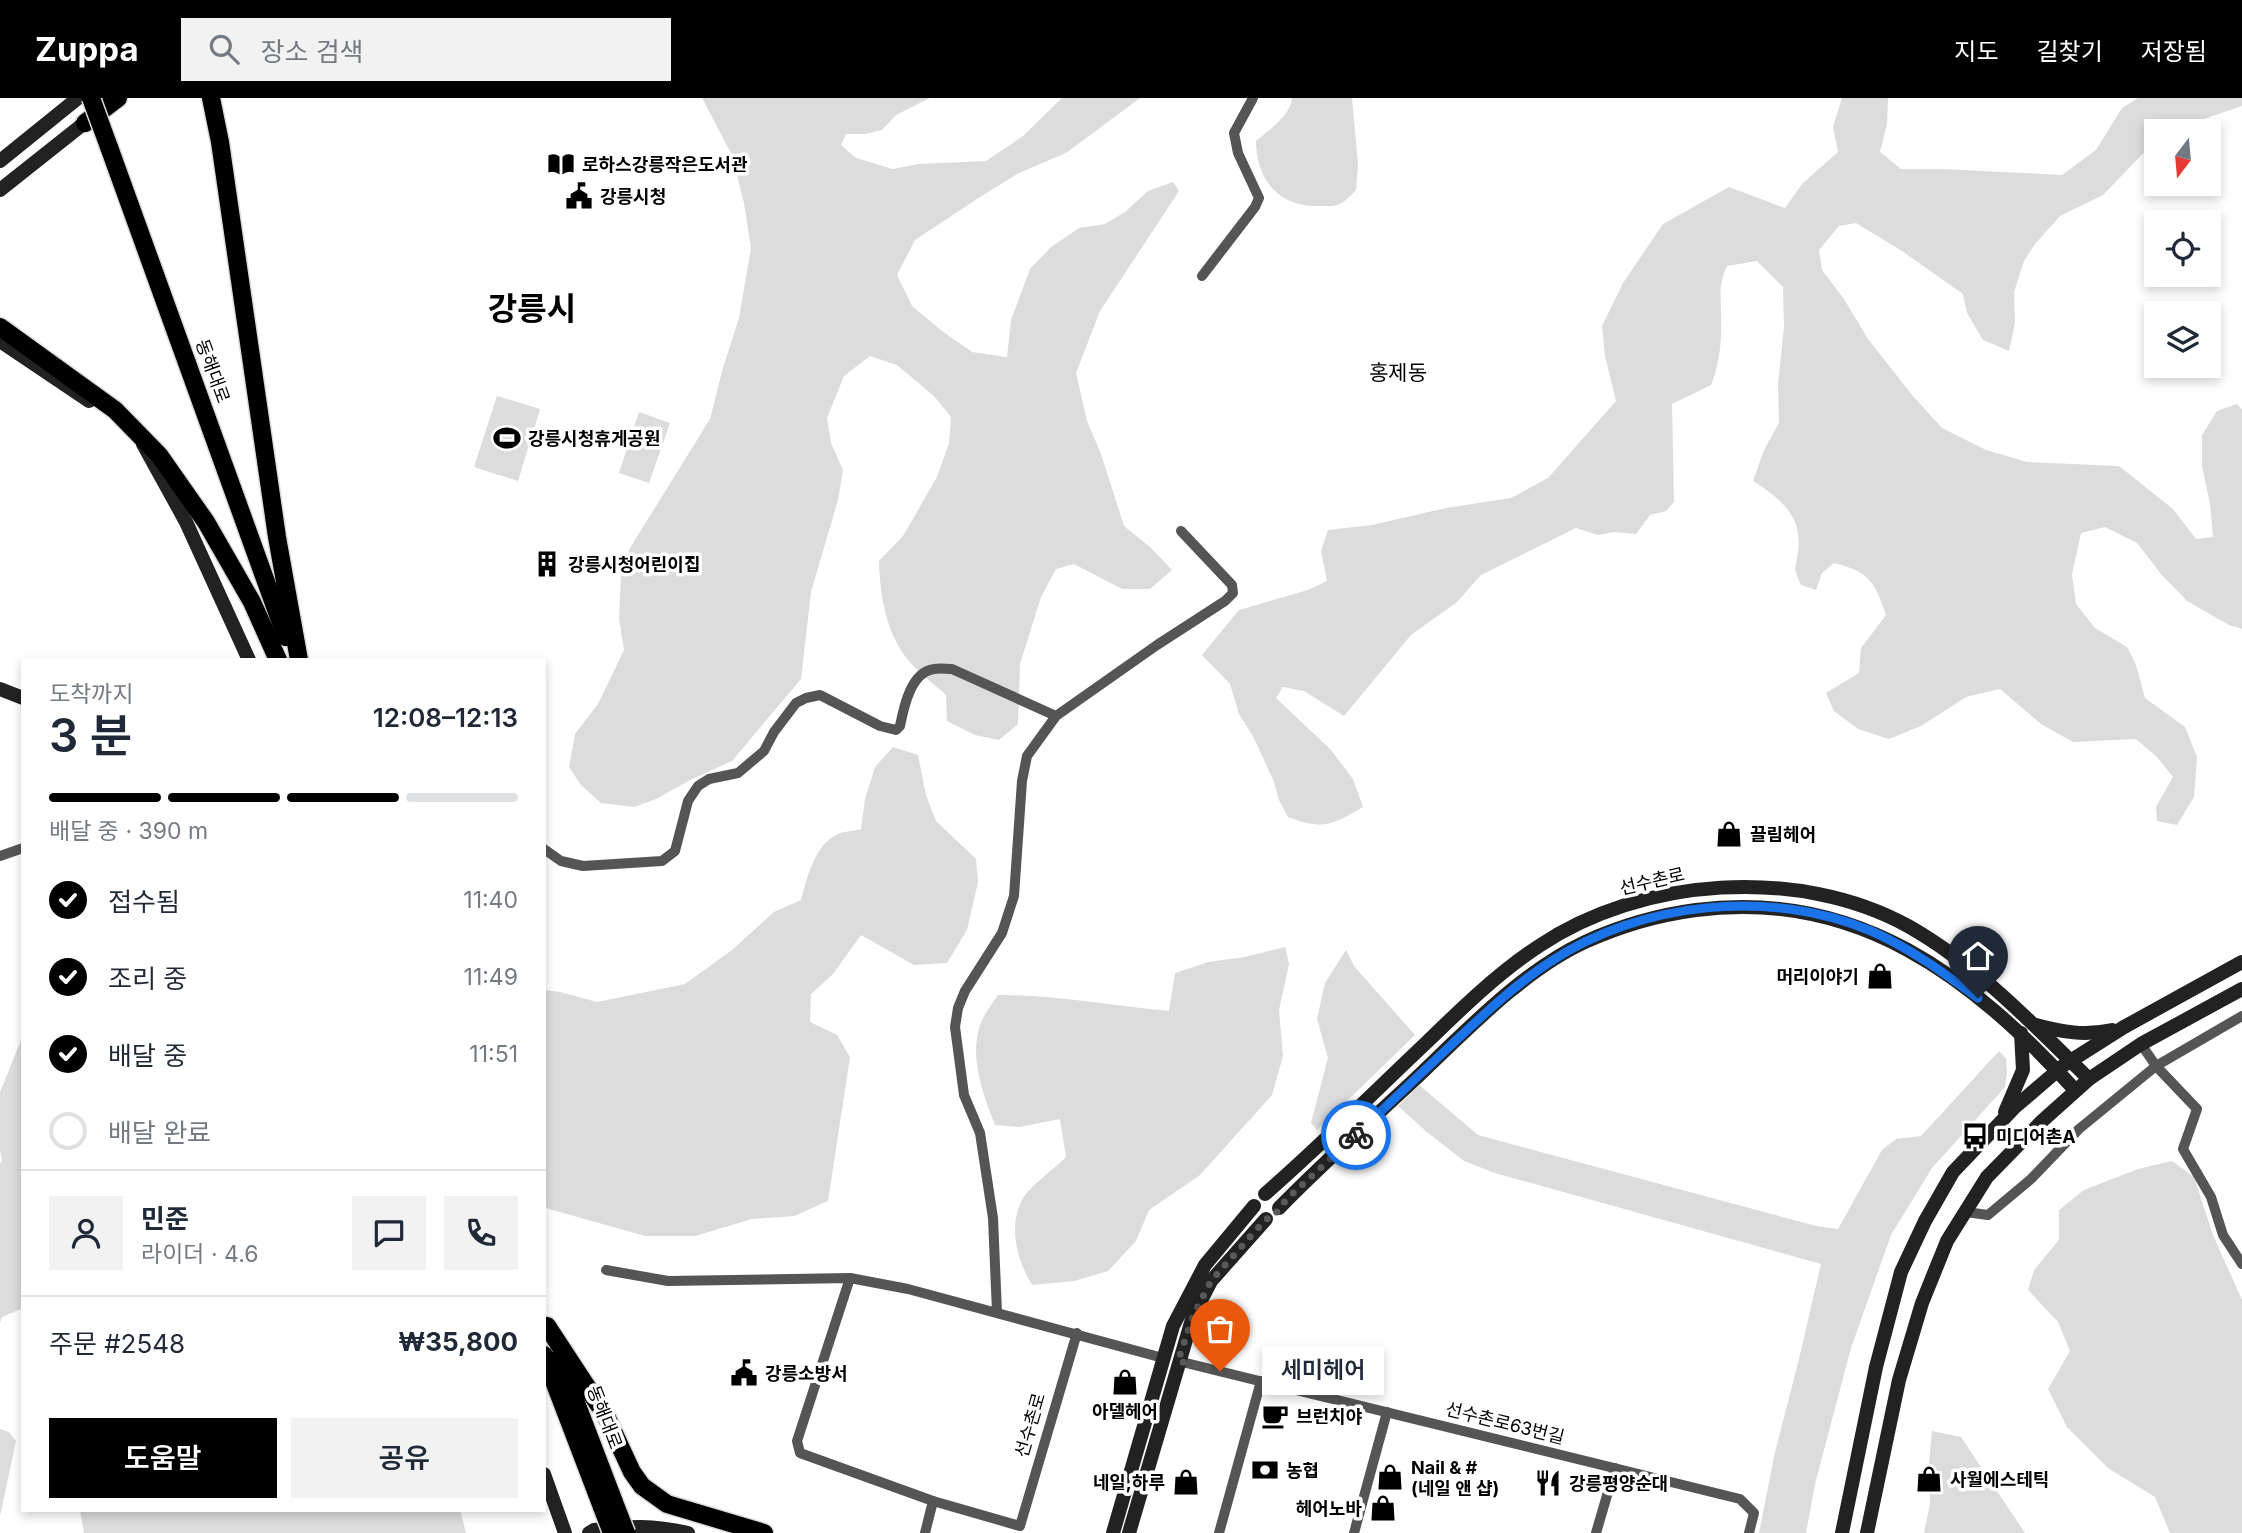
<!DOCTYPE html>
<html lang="ko">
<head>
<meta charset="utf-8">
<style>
  :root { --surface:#fff; --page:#f2f2f3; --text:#1f2937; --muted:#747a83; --line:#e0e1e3; --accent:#000 }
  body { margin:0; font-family:Inter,"Noto Sans KR",sans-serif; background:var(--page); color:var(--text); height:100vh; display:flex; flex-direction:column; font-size:26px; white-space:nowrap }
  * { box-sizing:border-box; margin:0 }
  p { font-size:23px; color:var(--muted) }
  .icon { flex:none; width:38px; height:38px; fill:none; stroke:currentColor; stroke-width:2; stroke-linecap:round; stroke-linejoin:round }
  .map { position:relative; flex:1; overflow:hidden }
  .drawer { position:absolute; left:21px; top:560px; width:525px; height:854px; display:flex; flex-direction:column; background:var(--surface); border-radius:0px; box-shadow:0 4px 10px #0003 }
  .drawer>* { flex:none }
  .needle { width:46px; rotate:196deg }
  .fabs { position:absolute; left:2144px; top:21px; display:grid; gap:14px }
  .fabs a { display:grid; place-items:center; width:77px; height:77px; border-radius:0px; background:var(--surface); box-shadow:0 4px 10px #0003; font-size:35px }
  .pin { position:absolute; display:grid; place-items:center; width:60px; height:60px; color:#fff; margin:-72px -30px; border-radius:50% 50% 50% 0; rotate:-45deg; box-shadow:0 0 7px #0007 }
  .pin .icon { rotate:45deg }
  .courier { position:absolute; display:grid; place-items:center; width:70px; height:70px; margin:-35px; border:5px solid #1a73e8; border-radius:50%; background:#fff; color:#222; box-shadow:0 2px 9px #0007 }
  .bubble { position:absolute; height:49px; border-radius:0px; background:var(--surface); box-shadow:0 4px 10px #0003; font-size:23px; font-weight:600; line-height:49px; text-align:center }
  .summary em { font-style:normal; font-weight:600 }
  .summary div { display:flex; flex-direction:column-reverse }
  .summary { display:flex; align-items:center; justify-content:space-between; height:119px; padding:0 28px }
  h1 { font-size:46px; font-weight:600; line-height:52px }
  .bar { display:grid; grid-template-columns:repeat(4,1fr); gap:10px 7px; align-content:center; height:84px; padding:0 28px }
  .bar i { height:9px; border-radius:5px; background:var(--line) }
  .bar .active { background:var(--accent) }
  .bar p { grid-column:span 4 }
  .line { display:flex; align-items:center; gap:18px; padding:0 28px; border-top:2px solid var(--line) }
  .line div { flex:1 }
  .round { display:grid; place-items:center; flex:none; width:74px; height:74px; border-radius:0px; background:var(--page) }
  ol { padding:0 28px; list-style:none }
  li { display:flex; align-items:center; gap:21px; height:77px }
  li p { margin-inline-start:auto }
  li .icon { padding:7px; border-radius:50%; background:var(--accent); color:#fff; stroke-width:4 }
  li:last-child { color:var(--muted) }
  li i { width:38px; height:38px; border:4px solid var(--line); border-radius:50% }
  .button { display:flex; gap:14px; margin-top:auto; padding:14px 28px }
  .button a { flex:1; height:80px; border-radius:0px; background:var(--accent); color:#fff; font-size:28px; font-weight:600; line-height:80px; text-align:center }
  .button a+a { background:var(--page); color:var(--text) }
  header { display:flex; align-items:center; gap:42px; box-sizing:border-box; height:98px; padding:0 35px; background:var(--accent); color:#fff }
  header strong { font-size:33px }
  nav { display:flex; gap:38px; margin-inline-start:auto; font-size:24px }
  .search { width:490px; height:63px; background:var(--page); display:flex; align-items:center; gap:18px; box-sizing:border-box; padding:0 24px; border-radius:0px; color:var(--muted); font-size:26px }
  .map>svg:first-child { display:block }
  .green { fill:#dcdcdc }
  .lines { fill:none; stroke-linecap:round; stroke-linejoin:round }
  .primary-casing { stroke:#dbdbdb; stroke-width:21 }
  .street { stroke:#555; stroke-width:10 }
  .secondary { stroke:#222; stroke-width:14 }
  .primary { stroke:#000; stroke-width:18 }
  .primary-bridge-casing { stroke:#dbdbdb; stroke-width:21; stroke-linecap:butt }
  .primary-bridge { stroke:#000; stroke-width:18 }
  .done { stroke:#595959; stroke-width:7; stroke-dasharray:0 12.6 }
  .route { stroke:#1a73e8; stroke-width:9 }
  .labels { text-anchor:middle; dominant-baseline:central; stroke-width:7; stroke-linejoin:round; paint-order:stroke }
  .poi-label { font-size:18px; font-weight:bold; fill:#000; stroke:#fff; text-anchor:start }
  .street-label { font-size:18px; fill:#000; stroke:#fff }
  .quarter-label { font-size:21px; fill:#000; stroke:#fff }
  .town-label { font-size:32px; font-weight:bold; fill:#000; stroke:#fff }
</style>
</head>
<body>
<header>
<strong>Zuppa</strong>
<div class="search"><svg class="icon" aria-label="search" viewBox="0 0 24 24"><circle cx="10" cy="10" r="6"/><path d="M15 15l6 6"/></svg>장소 검색</div>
<nav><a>지도</a><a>길찾기</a><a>저장됨</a></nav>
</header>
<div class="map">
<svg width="2242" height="1435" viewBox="0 0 2242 1435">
  <rect width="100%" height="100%" fill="#fff"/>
  <g class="green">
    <path d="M702 0H930L896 17 882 32 866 36H846L841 47 856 60 893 71 918 66 986 63 1023 38 1062 0H1140L1066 55 1019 75 980 99 915 142 897 177 912 208 942 233 972 254 1007 259 1011 222 1030 171 1051 149 1079 130 1105 126 1125 114 1148 93 1173 84 1179 93 1100 213 1076 275 1087 323 1101 356 1124 428 1150 449 1172 472 1150 491H1122L1074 466 1056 471 1041 499 1020 566 1018 626 999 642 975 637 947 623 946 597C934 586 919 575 909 563 886 536 880 497 879 463L903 438 937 379 949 345 951 319 934 298 897 267 870 258 844 278 827 320 831 345 843 372 838 402 811 494 801 581 732 663 690 682 656 701 634 709 601 705 581 687 569 669 575 636 598 606 624 552 619 521 621 478 630 450 710 321 723 270 739 220 751 150 744 105 732 57Z"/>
    <path d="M1292 0H1352L1358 67 1356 92C1351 97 1346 103 1340 106 1334 109 1325 108 1319 108 1278 110 1256 80 1256 43 1269 32 1291 17 1292 0Z"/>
    <path d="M1842 0H1888L1887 26 1880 54 1901 71H1941L2062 77 2096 52 2122 10 2138 0H2242V8L2192 25 2175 33H2156V42L2103 97 2060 118 2035 146 2024 163 2014 194 2015 225 2009 253 1983 242 1967 215 1963 196 1902 153 1856 125 1839 128 1819 152 1822 172 1844 201 1868 241 1912 297 1942 330 1986 352 2027 364 2119 368 2173 411 2196 441 2213 439 2210 406 2202 368V337L2217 313 2237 306 2242 311V531L2229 527 2187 503 2161 476 2137 445 2105 429 2081 435 2072 476 2076 506 2095 530 2127 549 2136 567 2145 600 2185 629 2197 659 2194 699 2177 727 2157 723 2156 709 2173 679 2157 659 2136 641 2073 644 2041 626 2000 591 1966 599 1921 628 1889 641 1858 631 1834 613 1826 595 1859 575 1861 550 1886 517C1874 483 1870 474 1834 465L1822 475 1816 492 1801 487C1793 469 1795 473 1798 455 1803 418 1781 401 1753 383L1764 352 1779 325 1778 286 1784 229 1783 189 1757 163 1727 168C1718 188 1721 195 1721 216 1722 241 1720 265 1711 287L1672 306 1674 404 1666 413 1650 417 1636 436 1614 434 1598 437 1576 430 1481 477 1457 504 1411 537 1344 618 1304 593 1283 589 1276 600 1331 652 1353 681 1363 709C1331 728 1322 732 1288 719L1279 702 1274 684 1254 640 1239 616 1230 586 1202 557 1239 512 1308 492 1327 483 1321 453 1328 432 1372 427 1446 410 1511 400 1548 380 1616 303 1605 258 1602 228 1623 185 1663 126 1729 89 1785 110 1802 86 1838 54 1833 29Z"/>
    <path d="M497 298 540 311 518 383 474 369Z"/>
    <path d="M639 314 670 325 649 385 619 375Z"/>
    <path d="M893 649 918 657 926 697 936 723 976 761 978 784 967 832 947 865 914 867 861 837 833 876 811 896 810 924 837 937 850 959 828 1103 794 1118 752 1121 695 1138H645L549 1111 544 1108V892L560 894 597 904 685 886 732 852 774 814 801 802C807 779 815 746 838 736 845 733 854 733 861 731L865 701 875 669Z"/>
    <path d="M1285 849 1289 866 1279 912 1283 958 1272 997 1200 1077 1149 1112 1136 1143 1108 1173 1074 1183 1032 1187C1017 1162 1008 1129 1022 1102 1028 1090 1055 1070 1066 1059L1060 1021 1019 1029 995 1027C982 994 967 954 983 920 987 912 993 904 998 897 1056 897 1112 908 1169 913L1175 875 1208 864 1245 859Z"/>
    <path d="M1346 852 1354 868 1415 937 1317 1032 1311 1025 1328 960 1317 921 1325 885Z"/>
    <path d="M23 937V1210L2 1219 0 1225V1066L2 1062 0 1052V994Z"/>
    <path d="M1999 953 2006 960 2007 975 2005 989 1932 1070 1891 1137 1851 1250 1815 1386 1806 1435H1759L1775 1354 1798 1265 1821 1166 1495 1075 1464 1063 1427 1034 1398 1008 1419 987 1478 1037 1816 1128 1838 1131 1882 1052 1896 1041 1921 1038Z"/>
    <path d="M2172 1063 2194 1079 2213 1137 2242 1202V1435H2170L2155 1399 2108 1370 2067 1329 2048 1291 2070 1253 2058 1224 2028 1192 2034 1172 2059 1142V1112L2084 1092 2138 1071Z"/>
    <path d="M0 1331 9 1334 16 1343 0 1418Z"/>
    <path d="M1932 1333 1961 1339 2025 1435H1924L1930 1406 1929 1366Z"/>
    <path d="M80 1412H460L466 1435H84Z"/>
  </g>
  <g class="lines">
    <g class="primary-casing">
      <g id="primary">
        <path d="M211 0 220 44 277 439 299 562"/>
        <path d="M85 25 118 0"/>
        <path d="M109 49 286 539"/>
        <path d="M0 229 115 312 159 357 206 424 252 504 278 562"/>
        <path d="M547 1228 606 1318 632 1374 642 1388 667 1406 764 1435"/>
        <path d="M544 1257 602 1409"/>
        <path d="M559 1260 614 1404"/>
      </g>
    </g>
    <g class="street">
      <path d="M1202 178 1255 109 1259 100 1238 55 1234 35 1253 0"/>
      <path d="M544 751 561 763 583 768 662 763 675 753 688 703 698 688 709 681 738 675 764 653 774 634 796 605 806 600 820 597 880 628 896 632 900 628C904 608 911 574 934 571 940 570 946 571 952 571L1056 618"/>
      <path d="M0 758 23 750"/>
      <path d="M2141 946 2156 968 2242 918"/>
      <path d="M1966 1114 1988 1117 2031 1081 2079 1031 2156 968 2197 1011 2183 1051 2211 1099 2223 1137 2242 1166"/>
      <path d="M606 1172 668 1183 850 1180 908 1191 1163 1260"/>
      <path d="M850 1180 797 1343 800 1355 933 1403 1020 1428 1077 1235"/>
      <path d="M997 1214 993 1120 980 1035 964 997 955 929 958 910 965 893 1002 835 1014 798 1022 683 1027 658 1056 618 1157 547 1225 503 1233 495 1232 487 1181 433"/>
      <path d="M1178 1263 1740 1401 1754 1415 1749 1435"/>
      <path d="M925 1435 933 1403"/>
      <path d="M1219 1435 1261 1283"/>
      <path d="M1354 1435 1387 1314"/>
      <path d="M1596 1435 1615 1370"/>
    </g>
    <g class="secondary">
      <path d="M0 63 78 0"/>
      <path d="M0 92 92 19"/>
      <path d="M0 243 89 303"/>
      <path d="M143 346 186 424 249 562"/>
      <path d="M0 591 23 600"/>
      <path d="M2036 927C2062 934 2085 938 2112 932"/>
      <path d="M2005 1014 2023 972 2021 935"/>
      <path d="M1265 1096C1321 1047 1373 995 1427 944 1462 910 1498 875 1539 848 1641 779 1799 768 1908 828 1977 867 2033 926 2089 981"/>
      <path d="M1279 1110C1322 1066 1368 1025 1413 983 1464 935 1522 873 1585 844 1620 828 1658 817 1696 812 1857 791 1972 879 2075 992"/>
      <path d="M544 1376 565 1435"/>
      <path d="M589 1435 594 1432C631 1428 652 1427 688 1435"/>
      <path d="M1113 1435 1173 1228 1205 1167 1254 1108"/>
      <path d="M1129 1435 1193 1218 1211 1183 1266 1121"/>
      <path d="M1842 1435 1876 1269 1901 1174 1925 1123 1953 1074 2015 1009 2064 967 2124 929 2242 864"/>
      <path d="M1867 1435 1899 1282 1922 1205 1947 1143 1987 1079 2041 1024 2089 981 2141 946 2242 891"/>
    </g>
    <use href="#primary" class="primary"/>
    <g class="primary-bridge-casing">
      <g id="primary-bridge">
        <path d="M91 0 109 49"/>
        <path d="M614 1404 626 1435"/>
        <path d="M602 1409 612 1435"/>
      </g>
    </g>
    <use href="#primary-bridge" class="primary-bridge"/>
  </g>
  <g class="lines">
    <path class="done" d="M1220 1273 1178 1263 1193 1218 1211 1183 1266 1121 1274 1119 1279 1110 1289 1099 1356 1037"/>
    <path class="route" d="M1356 1037C1387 1008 1418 978 1449 949 1481 919 1513 888 1550 864 1640 804 1770 790 1871 833 1910 850 1944 875 1978 900"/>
  </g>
  <defs>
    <g id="library-bare" transform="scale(2.1)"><path d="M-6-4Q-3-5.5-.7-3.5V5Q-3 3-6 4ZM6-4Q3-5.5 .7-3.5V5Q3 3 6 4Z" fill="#000" stroke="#fff" stroke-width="2.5" paint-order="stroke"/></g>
    <g id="civic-bare" transform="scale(2.1)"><path d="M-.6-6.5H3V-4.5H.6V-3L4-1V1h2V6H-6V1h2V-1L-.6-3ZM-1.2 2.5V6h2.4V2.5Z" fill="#000" stroke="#fff" stroke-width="2.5" paint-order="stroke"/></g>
    <g id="stadium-bare" transform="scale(2.1)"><path d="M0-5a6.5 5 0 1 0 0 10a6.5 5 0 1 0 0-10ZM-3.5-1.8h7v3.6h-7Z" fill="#000" stroke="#fff" stroke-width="2.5" paint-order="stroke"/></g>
    <g id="building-bare" transform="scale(2.1)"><path d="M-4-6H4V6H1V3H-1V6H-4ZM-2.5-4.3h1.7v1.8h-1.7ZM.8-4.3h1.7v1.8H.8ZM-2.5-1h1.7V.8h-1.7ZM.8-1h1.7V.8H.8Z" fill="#000" stroke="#fff" stroke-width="2.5" paint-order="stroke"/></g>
    <g id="shop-bare" transform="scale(2.1)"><path d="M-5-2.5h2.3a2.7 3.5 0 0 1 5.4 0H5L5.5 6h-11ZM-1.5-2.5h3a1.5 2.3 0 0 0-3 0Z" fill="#000" stroke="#fff" stroke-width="2.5" paint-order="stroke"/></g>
    <g id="bus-bare" transform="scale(2.1)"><path d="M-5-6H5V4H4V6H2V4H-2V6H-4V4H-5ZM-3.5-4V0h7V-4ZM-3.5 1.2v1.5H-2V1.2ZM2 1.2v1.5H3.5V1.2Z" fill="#000" stroke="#fff" stroke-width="2.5" paint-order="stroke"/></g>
    <g id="cafe-bare" transform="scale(2.1)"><path d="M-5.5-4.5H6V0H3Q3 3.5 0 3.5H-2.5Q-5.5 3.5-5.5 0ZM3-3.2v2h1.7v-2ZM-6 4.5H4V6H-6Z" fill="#000" stroke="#fff" stroke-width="2.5" paint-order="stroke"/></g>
    <g id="bank-bare" transform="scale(2.1)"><path d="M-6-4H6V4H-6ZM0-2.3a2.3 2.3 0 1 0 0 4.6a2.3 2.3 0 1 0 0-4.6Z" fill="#000" stroke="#fff" stroke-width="2.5" paint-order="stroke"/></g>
    <g id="restaurant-bare" transform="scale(2.1)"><path d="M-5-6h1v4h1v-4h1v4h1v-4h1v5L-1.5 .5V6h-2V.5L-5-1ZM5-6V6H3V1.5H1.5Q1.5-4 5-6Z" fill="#000" stroke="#fff" stroke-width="2.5" paint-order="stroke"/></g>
  </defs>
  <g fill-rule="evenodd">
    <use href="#library-bare" x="561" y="66"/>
    <use href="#civic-bare" x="579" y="98"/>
    <use href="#stadium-bare" x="507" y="340"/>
    <use href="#building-bare" x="547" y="466"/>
    <use href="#shop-bare" x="1729" y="736"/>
    <use href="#shop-bare" x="1880" y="878"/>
    <use href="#bus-bare" x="1975" y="1038"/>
    <use href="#civic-bare" x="744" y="1275"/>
    <use href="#shop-bare" x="1125" y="1284"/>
    <use href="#cafe-bare" x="1275" y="1318"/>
    <use href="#bank-bare" x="1265" y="1372"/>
    <use href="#shop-bare" x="1390" y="1379"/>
    <use href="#shop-bare" x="1929" y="1381"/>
    <use href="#shop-bare" x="1186" y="1384"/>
    <use href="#restaurant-bare" x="1548" y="1385"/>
    <use href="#shop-bare" x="1383" y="1410"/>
  </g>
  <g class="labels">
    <g class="poi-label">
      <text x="582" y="66">로하스강릉작은도서관</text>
      <text x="600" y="98">강릉시청</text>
      <text x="528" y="340">강릉시청휴게공원</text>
      <text x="568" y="466">강릉시청어린이집</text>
      <text x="1750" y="736">끌림헤어</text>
      <text x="1859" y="878" text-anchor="end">머리이야기</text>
      <text x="1996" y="1038">미디어촌A</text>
      <text x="765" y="1275">강릉소방서</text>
      <text x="1125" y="1313" text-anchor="middle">아델헤어</text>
      <text x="1296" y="1318">브런치야</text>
      <text x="1411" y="1369">Nail &amp; #<tspan x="1411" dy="21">(네일 앤 샵)</tspan></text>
      <text x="1286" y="1372">농협</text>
      <text x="1950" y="1381">사월에스테틱</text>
      <text x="1165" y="1384" text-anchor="end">네일,하루</text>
      <text x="1569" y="1385">강릉평양순대</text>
      <text x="1362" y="1410" text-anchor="end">헤어노바</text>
    </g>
    <g class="street-label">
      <text transform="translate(213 273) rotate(70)">동해대로</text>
      <text transform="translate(1652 783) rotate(-13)">선수촌로</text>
      <text transform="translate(605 1319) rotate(69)">동해대로</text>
      <text transform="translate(1505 1325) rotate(14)">선수촌로63번길</text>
      <text transform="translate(1030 1327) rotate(-74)">선수촌로</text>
    </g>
    <g class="quarter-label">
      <text x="1398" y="274">홍제동</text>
    </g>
    <g class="town-label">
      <text x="532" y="210">강릉시</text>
    </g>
  </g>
</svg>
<div class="fabs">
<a><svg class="needle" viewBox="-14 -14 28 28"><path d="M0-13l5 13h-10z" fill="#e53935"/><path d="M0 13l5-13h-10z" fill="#747a83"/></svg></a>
<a><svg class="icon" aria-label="locate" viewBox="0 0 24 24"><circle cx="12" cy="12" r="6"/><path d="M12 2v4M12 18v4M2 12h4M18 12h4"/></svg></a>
<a><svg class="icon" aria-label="layers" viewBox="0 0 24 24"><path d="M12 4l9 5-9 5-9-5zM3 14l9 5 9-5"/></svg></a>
</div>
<div class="pin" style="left:1220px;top:1273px;background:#ea580c"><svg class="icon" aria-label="bag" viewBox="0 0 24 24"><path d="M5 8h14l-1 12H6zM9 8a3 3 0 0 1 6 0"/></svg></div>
<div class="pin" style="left:1978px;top:900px;background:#1f2937"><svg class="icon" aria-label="home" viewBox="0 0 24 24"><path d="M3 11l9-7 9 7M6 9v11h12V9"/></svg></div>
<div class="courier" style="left:1356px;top:1037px"><svg class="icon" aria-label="bike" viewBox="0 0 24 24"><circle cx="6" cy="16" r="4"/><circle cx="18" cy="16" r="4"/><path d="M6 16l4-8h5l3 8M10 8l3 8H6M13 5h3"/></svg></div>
<div class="bubble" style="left:1262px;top:1248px;width:122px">세미헤어</div>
<section class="drawer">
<div class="summary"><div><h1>3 분</h1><p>도착까지</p></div><em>12:08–12:13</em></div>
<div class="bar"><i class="active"></i><i class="active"></i><i class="active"></i><i></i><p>배달 중 · 390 m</p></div>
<ol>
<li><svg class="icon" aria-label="check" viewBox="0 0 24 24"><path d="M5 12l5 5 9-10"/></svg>접수됨<p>11:40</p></li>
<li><svg class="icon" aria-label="check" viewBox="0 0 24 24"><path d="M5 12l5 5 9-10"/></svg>조리 중<p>11:49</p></li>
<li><svg class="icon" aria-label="check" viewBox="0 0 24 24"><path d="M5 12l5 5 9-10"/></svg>배달 중<p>11:51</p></li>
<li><i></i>배달 완료</li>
</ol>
<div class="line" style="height:126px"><a class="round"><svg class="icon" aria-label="person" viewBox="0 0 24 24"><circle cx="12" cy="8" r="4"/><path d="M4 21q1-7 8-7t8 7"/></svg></a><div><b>민준</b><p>라이더 · 4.6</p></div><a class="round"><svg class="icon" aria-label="chat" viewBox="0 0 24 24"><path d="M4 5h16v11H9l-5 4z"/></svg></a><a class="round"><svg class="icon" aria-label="phone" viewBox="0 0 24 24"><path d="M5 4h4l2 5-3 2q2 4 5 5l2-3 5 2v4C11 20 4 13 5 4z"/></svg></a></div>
<div class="line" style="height:91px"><div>주문 #2548</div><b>₩35,800</b></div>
<div class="button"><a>도움말</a><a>공유</a></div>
</section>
</div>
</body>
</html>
